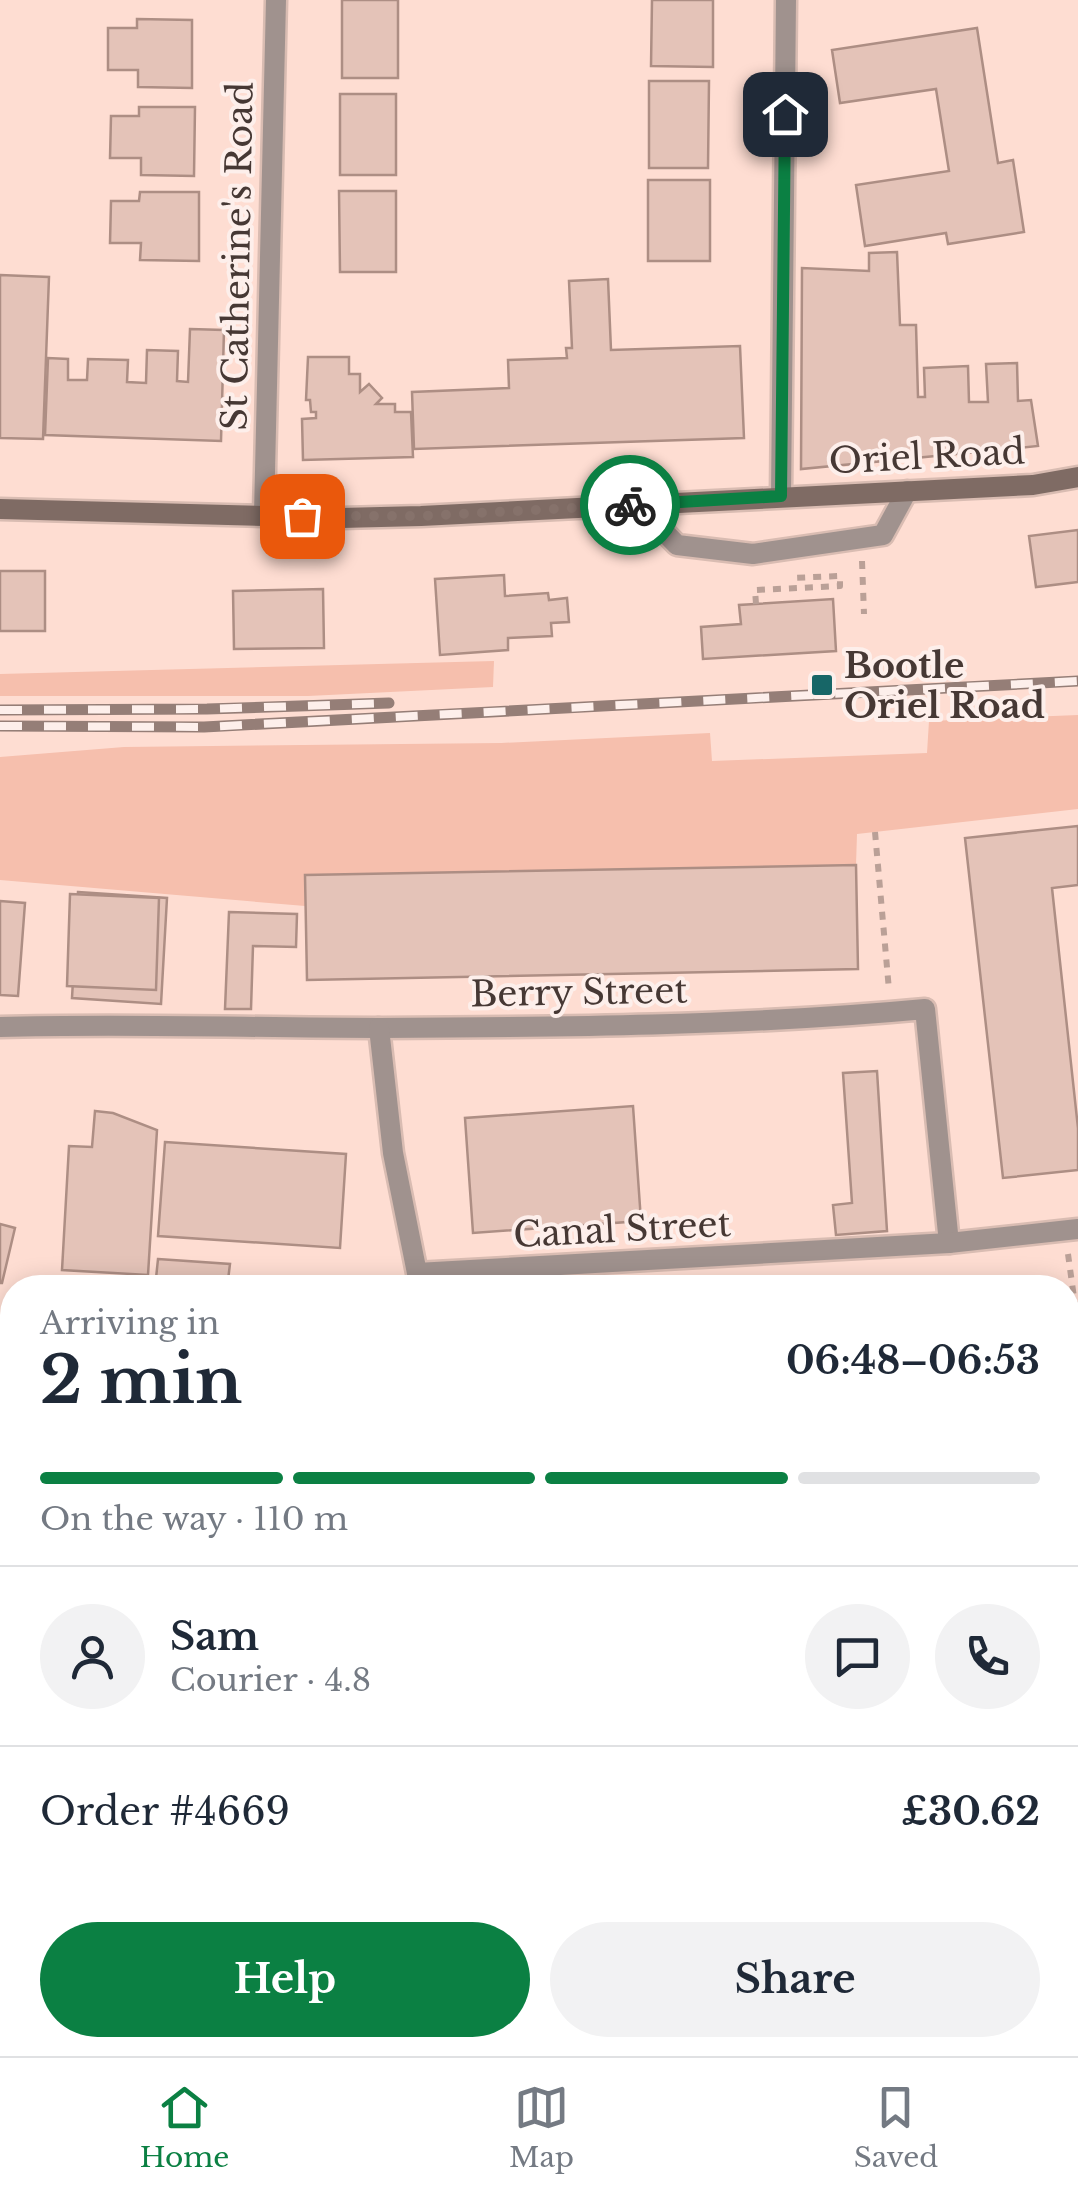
<!DOCTYPE html>
<html lang="en">
<head>
<meta charset="utf-8">
<style>
  :root { --surface:#fff; --page:#f2f2f3; --text:#1f2937; --muted:#747a83; --line:#e0e1e3; --accent:#0b8043 }
  body { margin:0; font-family:"Libre Baskerville",serif; background:var(--page); color:var(--text); height:100vh; display:flex; flex-direction:column; font-size:38px; white-space:nowrap }
  * { box-sizing:border-box; margin:0 }
  p { font-size:32px; color:var(--muted) }
  .icon { flex:none; width:55px; height:55px; fill:none; stroke:currentColor; stroke-width:2; stroke-linecap:round; stroke-linejoin:round }
  .map { position:relative; flex:1; overflow:hidden }
  .side { position:absolute; left:0px; top:1275px; width:1080px; height:782px; display:flex; flex-direction:column; background:var(--surface); border-radius:40px 40px 0 0; box-shadow:0 5px 25px #0003 }
  .side>* { flex:none }
  .pin { position:absolute; display:grid; place-items:center; width:85px; height:85px; color:#fff; margin:-42px; border-radius:20px; box-shadow:0 5px 15px #0006 }
  .courier { position:absolute; display:grid; place-items:center; width:100px; height:100px; margin:-50px; border:8px solid #0b8043; border-radius:50%; background:#fff; color:#222; box-shadow:0 2px 12px #0007 }
  .headline em { font-style:normal; font-weight:700 }
  .headline div { display:flex; flex-direction:column-reverse }
  .headline { display:flex; align-items:center; justify-content:space-between; height:170px; padding:0 40px }
  h1 { font-size:65px; font-weight:700; line-height:75px }
  .bar { display:grid; grid-template-columns:repeat(4,1fr); gap:15px 10px; align-content:center; height:120px; padding:0 40px }
  .bar i { height:12px; border-radius:8px; background:var(--line) }
  .bar .active { background:var(--accent) }
  .bar p { grid-column:span 4 }
  .line { display:flex; align-items:center; gap:25px; padding:0 40px; border-top:2px solid var(--line) }
  .line div { flex:1 }
  .round { display:grid; place-items:center; flex:none; width:105px; height:105px; border-radius:52px; background:var(--page) }
  .button { display:flex; gap:20px; margin-top:auto; padding:20px 40px }
  .button a { flex:1; height:115px; border-radius:60px; background:var(--accent); color:#fff; font-size:40px; font-weight:700; line-height:115px; text-align:center }
  .button a+a { background:var(--page); color:var(--text) }
  .tabs { display:flex; justify-content:space-around; align-items:center; height:140px; border-top:2px solid var(--line); background:var(--surface); font-size:28px; color:var(--muted) }
  .tabs a { display:grid; justify-items:center; gap:5px }
  .tabs .active { color:var(--accent) }
  .map>svg:first-child { display:block }
  .green { fill:#f6bfad }
  .water { fill:#5ea8a9 }
  .building { fill:#e4c3b8; stroke:#ad8e84; stroke-width:2.5 }
  .lines { fill:none; stroke-linecap:round; stroke-linejoin:round }
  .service-casing { stroke:#d9bcb2; stroke-width:25 }
  .minor-casing { stroke:#d9bcb2; stroke-width:25 }
  .secondary-casing { stroke:#d9bcb2; stroke-width:25 }
  .path { stroke:#baa097; stroke-width:6; stroke-dasharray:8 8; stroke-linecap:butt }
  .service { stroke:#a0928e; stroke-width:20 }
  .minor { stroke:#a0928e; stroke-width:20 }
  .secondary { stroke:#7f6b64; stroke-width:20 }
  .rail-casing { stroke:#957e77; stroke-width:11 }
  .rail { stroke:#fdefeb; stroke-width:8; stroke-dasharray:22; stroke-linecap:butt }
  .done { stroke:#86726b; stroke-width:10; stroke-dasharray:0 18 }
  .route { stroke:#0b8043; stroke-width:12 }
  .poi-dot { fill:#176667; stroke:#fdefeb; stroke-width:4 }
  .labels { text-anchor:middle; dominant-baseline:central; stroke-width:8; stroke-linejoin:round; paint-order:stroke }
  .street-label { font-size:35px; fill:#463834; stroke:#fdefeb }
  .poi-label { font-size:35px; font-weight:bold; fill:#463834; stroke:#fdefeb; text-anchor:start }
</style>
</head>
<body>
<div class="map">
<svg width="1078" height="2056" viewBox="0 0 1078 2056">
  <rect width="100%" height="100%" fill="#feddd2"/>
  <g class="green">
    <path d="M494 661 493 687 308 696H0V674Z"/>
    <path d="M1078 715V809L857 834 856 865 305 875V906L0 880V757L124 747 501 743 710 733 712 761 927 753 929 721Z"/>
    <path d="M1068 1979 1076 2056H822L865 2045H1068Z"/>
  </g>
  <path class="water" d="M0 1364 12 1371V1482L0 1474Z"/>
  <g class="building">
    <rect x="342" y="0" width="56" height="78"/>
    <path d="M652 0H713V67L651 66Z"/>
    <path d="M137 19 192 20V88L138 87V70H108V28H137Z"/>
    <path d="M977 28 998 163 1013 160 1024 232 948 244 946 233 865 246 856 185 949 171 936 89 840 103 832 50Z"/>
    <path d="M649 81H709L708 168H649Z"/>
    <rect x="340" y="94" width="56" height="81"/>
    <path d="M139 107H195L194 176 141 175V158H110L111 116H139Z"/>
    <rect x="648" y="180" width="62" height="81"/>
    <path d="M339 191H396V272H340Z"/>
    <path d="M140 192H199V261L140 260 141 243H110L111 201H139Z"/>
    <path d="M897 252 900 325H916L918 397H925L924 368 968 366 969 402H988L986 364 1017 363 1018 401 1031 400 1038 446 801 469 802 268 869 271V253Z"/>
    <path d="M0 275 49 277 43 439 0 438Z"/>
    <path d="M608 279 611 350 740 346 744 438 414 449 412 392 509 388 508 360 567 358 566 348H572L569 281Z"/>
    <path d="M190 329 224 330 221 441 45 435 48 358 68 359V380H87L88 359 128 360 127 382 146 383 147 350 178 351 177 381 188 382Z"/>
    <path d="M308 357H349V374H360V392L369 384 382 398 376 404H395V412H411L413 457 303 460 302 419 316 418V412H311L310 400H306Z"/>
    <path d="M1078 530V582L1036 587 1029 536Z"/>
    <rect x="0" y="571" width="45" height="60"/>
    <path d="M504 575 505 596 548 593 549 600 567 598 569 622 551 623 552 636 508 638V650L440 655 435 579Z"/>
    <path d="M323 589 324 648 234 649 233 591Z"/>
    <path d="M833 599 836 651 703 659 701 627 741 624 739 605Z"/>
    <path d="M1078 826V885L1052 888 1078 1128V1170L1003 1178 965 838Z"/>
    <path d="M856 865 858 969 307 980 305 875Z"/>
    <path d="M78 892 167 898 161 1004 72 998Z"/>
    <path d="M70 894 159 898 156 990 67 986Z"/>
    <path d="M0 901 25 903 18 996 0 995Z"/>
    <path d="M229 912 297 914 296 947 253 946 251 1009H225Z"/>
    <path d="M877 1071 887 1231 836 1235 833 1205 852 1203 843 1073Z"/>
    <path d="M633 1106 641 1221 473 1233 465 1118Z"/>
    <path d="M95 1111 113 1113 157 1130 148 1275 62 1270 69 1146 92 1147Z"/>
    <path d="M165 1142 346 1154 340 1248 158 1236Z"/>
    <path d="M0 1224 15 1228 2 1283H0Z"/>
    <path d="M158 1259 230 1264 227 1288H155Z"/>
    <path d="M1068 1364 1078 1451V1532L1068 1533Z"/>
    <path d="M12 1582V1616L0 1606V1598Z"/>
    <path d="M553 2045H600L602 2056H555Z"/>
  </g>
  <g class="lines">
    <g class="service-casing">
      <path id="service" d="M637 504 677 545 753 554 883 535 907 491"/>
    </g>
    <g class="minor-casing">
      <g id="minor">
        <path d="M781 496 786 0"/>
        <path d="M264 514 276 0"/>
        <path d="M0 1027C127 1023 253 1028 379 1028 561 1027 744 1026 925 1009L949 1243"/>
        <path d="M379 1028 393 1153 417 1273 949 1243 1078 1229"/>
        <path d="M0 1674 12 1675"/>
        <path d="M0 1794 12 1853"/>
        <path d="M270 2045 272 2056"/>
        <path d="M509 2045 511 2056"/>
        <path d="M784 2045 786 2056"/>
        <path d="M0 2053 61 2045"/>
      </g>
    </g>
    <g class="secondary-casing">
      <path id="secondary" d="M0 509 341 518 421 516 1033 485 1078 477"/>
    </g>
    <g class="path">
      <path d="M862 561 864 614"/>
      <path d="M756 604 755 590 840 586V576L791 578"/>
      <path d="M875 832 889 990"/>
      <path d="M1068 1254 1078 1327"/>
      <path d="M0 1484 12 1492"/>
      <path d="M1068 1634 1078 1629"/>
    </g>
    <use href="#service" class="service"/>
    <use href="#minor" class="minor"/>
    <use href="#secondary" class="secondary"/>
    <g class="rail-casing">
      <g id="rail">
        <path d="M0 710 207 709 389 703"/>
        <path d="M0 726 204 727 1078 681"/>
        <path d="M1071 1678 1070 1743 1078 1887"/>
      </g>
    </g>
    <use href="#rail" class="rail"/>
  </g>
  <g class="lines">
    <path class="done" d="M302 516H421L630 505"/>
    <path class="route" d="M630 505 781 496 785 114"/>
  </g>
  <rect class="poi-dot" x="810" y="673" width="24" height="24" rx="5"/>
  <g class="labels">
    <g class="street-label">
      <text transform="translate(237 256) rotate(-89)">St Catherine's Road</text>
      <text transform="translate(927 456) rotate(-3)">Oriel Road</text>
      <text transform="translate(579 992) rotate(-1)">Berry Street</text>
      <text transform="translate(622 1229) rotate(-3)">Canal Street</text>
    </g>
    <g class="poi-label">
      <text x="844" y="665">Bootle<tspan x="844" dy="40">Oriel Road</tspan></text>
    </g>
  </g>
</svg>
<div class="pin" style="left:302px;top:516px;background:#ea580c"><svg class="icon" aria-label="bag" viewBox="0 0 24 24"><path d="M5 8h14l-1 12H6zM9 8a3 3 0 0 1 6 0"/></svg></div>
<div class="pin" style="left:785px;top:114px;background:#1f2937"><svg class="icon" aria-label="home" viewBox="0 0 24 24"><path d="M3 11l9-7 9 7M6 9v11h12V9"/></svg></div>
<div class="courier" style="left:630px;top:505px"><svg class="icon" aria-label="bike" viewBox="0 0 24 24"><circle cx="6" cy="16" r="4"/><circle cx="18" cy="16" r="4"/><path d="M6 16l4-8h5l3 8M10 8l3 8H6M13 5h3"/></svg></div>
<section class="side">
<div class="headline"><div><h1>2 min</h1><p>Arriving in</p></div><em>06:48–06:53</em></div>
<div class="bar"><i class="active"></i><i class="active"></i><i class="active"></i><i></i><p>On the way · 110 m</p></div>
<div class="line" style="height:180px"><a class="round"><svg class="icon" aria-label="person" viewBox="0 0 24 24"><circle cx="12" cy="8" r="4"/><path d="M4 21q1-7 8-7t8 7"/></svg></a><div><b>Sam</b><p>Courier · 4.8</p></div><a class="round"><svg class="icon" aria-label="chat" viewBox="0 0 24 24"><path d="M4 5h16v11H9l-5 4z"/></svg></a><a class="round"><svg class="icon" aria-label="phone" viewBox="0 0 24 24"><path d="M5 4h4l2 5-3 2q2 4 5 5l2-3 5 2v4C11 20 4 13 5 4z"/></svg></a></div>
<div class="line" style="height:130px"><div>Order #4669</div><b>£30.62</b></div>
<div class="button"><a>Help</a><a>Share</a></div>
</section>
</div>
<nav class="tabs">
<a class="active"><svg class="icon" aria-label="home" viewBox="0 0 24 24"><path d="M3 11l9-7 9 7M6 9v11h12V9"/></svg>Home</a>
<a><svg class="icon" aria-label="map" viewBox="0 0 24 24"><path d="M3 6l6-2 6 2 6-2v14l-6 2-6-2-6 2zM9 4v14M15 6v14"/></svg>Map</a>
<a><svg class="icon" aria-label="saved" viewBox="0 0 24 24"><path d="M7 4h10v16l-5-4-5 4z"/></svg>Saved</a>
</nav>
</body>
</html>
